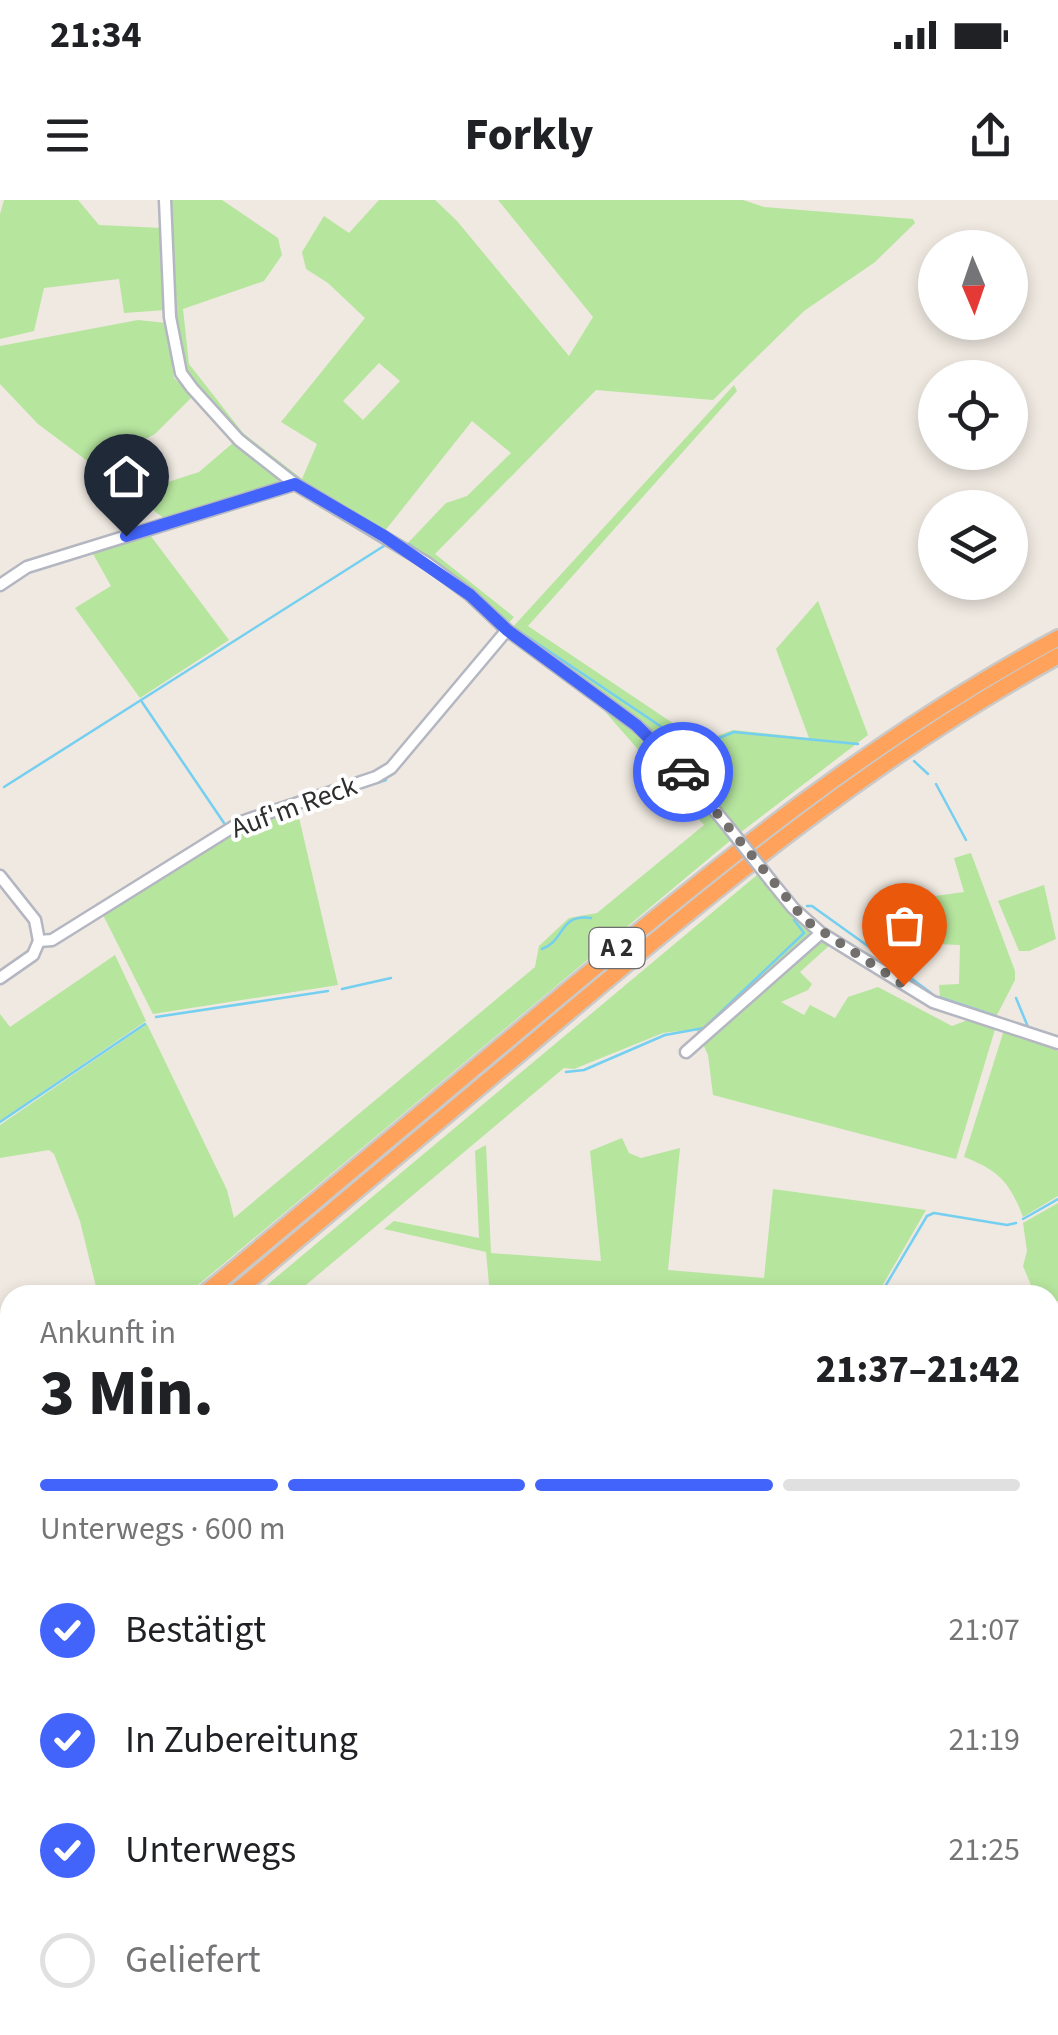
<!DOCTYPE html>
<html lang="de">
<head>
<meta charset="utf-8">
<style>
  :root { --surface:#fff; --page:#f2f2f2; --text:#202124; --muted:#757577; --line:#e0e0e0; --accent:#4264fb }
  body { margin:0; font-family:"Source Sans 3",sans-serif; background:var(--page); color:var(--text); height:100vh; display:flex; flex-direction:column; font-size:38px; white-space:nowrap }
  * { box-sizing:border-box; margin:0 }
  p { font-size:32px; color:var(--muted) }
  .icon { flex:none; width:55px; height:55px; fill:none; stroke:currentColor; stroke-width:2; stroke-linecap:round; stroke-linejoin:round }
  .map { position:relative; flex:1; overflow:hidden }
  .sheet { position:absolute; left:0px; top:1085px; width:1060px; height:750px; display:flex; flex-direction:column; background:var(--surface); border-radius:30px 30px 0 0; box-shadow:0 5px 15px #0003 }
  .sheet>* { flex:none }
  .needle { width:65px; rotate:178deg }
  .controls { position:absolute; left:918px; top:30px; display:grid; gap:20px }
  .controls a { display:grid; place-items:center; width:110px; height:110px; border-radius:50%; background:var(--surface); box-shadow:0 5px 15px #0003; font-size:50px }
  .pin { position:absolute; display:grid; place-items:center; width:85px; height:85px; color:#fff; margin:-102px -42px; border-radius:50% 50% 50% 0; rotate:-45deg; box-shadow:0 0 10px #0007 }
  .pin .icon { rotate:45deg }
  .courier { position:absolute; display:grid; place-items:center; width:100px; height:100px; margin:-50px; border:8px solid #4264fb; border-radius:50%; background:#fff; color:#222; box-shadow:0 2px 12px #0007 }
  .head em { font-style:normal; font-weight:800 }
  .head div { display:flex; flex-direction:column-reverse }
  .head { display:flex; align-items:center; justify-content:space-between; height:170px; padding:0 40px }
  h1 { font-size:65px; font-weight:800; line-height:75px }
  .bar { display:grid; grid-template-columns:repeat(4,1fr); gap:15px 10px; align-content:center; height:120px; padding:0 40px }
  .bar i { height:12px; border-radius:8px; background:var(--line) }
  .bar .on { background:var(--accent) }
  .bar p { grid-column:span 4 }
  ol { padding:0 40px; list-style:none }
  li { display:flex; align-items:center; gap:30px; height:110px }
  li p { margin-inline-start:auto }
  li .icon { padding:10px; border-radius:50%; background:var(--accent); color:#fff; stroke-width:4 }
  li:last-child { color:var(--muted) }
  li i { width:55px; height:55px; border:5px solid var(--line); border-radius:50% }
  .status { display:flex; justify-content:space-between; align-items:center; height:70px; padding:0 50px; background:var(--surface); direction:ltr }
  .status svg { height:28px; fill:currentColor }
  header { display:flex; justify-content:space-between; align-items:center; height:130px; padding:0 40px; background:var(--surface); font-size:45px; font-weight:800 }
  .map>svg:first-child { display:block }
  .green { fill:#b6e59e; fill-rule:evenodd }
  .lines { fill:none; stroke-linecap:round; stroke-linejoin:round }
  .stream { stroke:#75cff0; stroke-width:2.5 }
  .minor-casing { stroke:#b4b7c1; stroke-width:15 }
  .major-casing { stroke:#c9c9c9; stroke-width:18 }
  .highway-casing { stroke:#c9c9c9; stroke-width:20 }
  .minor { stroke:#fff; stroke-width:10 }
  .major { stroke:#f2d163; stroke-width:12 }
  .highway { stroke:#ffa35c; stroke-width:15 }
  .rail-casing { stroke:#a3a6b8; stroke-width:6 }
  .rail { stroke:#fff; stroke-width:2.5; stroke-dasharray:8; stroke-linecap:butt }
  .minor-bridge-casing { stroke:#b4b7c1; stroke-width:15; stroke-linecap:butt }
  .minor-bridge { stroke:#fff; stroke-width:10 }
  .done { stroke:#726f6d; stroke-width:10; stroke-dasharray:0 18 }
  .route { stroke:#4264fb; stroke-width:12 }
  .labels { text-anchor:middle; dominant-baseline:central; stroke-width:8; stroke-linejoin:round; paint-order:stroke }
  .shield { fill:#fff; stroke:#6d6d6d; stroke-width:2.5 }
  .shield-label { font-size:25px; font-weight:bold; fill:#2e2e2e }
  .street-label { font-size:28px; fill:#2e2e2e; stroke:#fff }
</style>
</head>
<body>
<div class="status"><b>21:34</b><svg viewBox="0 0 49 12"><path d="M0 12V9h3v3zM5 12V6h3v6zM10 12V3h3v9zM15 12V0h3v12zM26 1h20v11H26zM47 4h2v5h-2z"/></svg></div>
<header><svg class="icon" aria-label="menu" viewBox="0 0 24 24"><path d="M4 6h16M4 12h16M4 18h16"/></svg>Forkly<svg class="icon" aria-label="share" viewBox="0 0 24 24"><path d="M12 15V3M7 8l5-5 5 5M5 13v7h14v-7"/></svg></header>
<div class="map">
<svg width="1058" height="1835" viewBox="0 0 1058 1835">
  <rect width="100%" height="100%" fill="#efe9e1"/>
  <g class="green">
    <path d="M4 0H78L99 25 161 28 166 110 124 113 119 79 44 88 34 131 0 139V14Z"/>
    <path d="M168 0H222L278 38 282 55 264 81 183 109 189 164 243 233 302 279 317 244 281 222 365 118 328 83 306 69 302 52 324 16 349 33 379 0H435L457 21 569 156 593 117 498 0H743L764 7 913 19 915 23 875 62 804 111 713 200 596 190 435 354 514 417 507 425 405 346 446 303 467 296 511 253 472 221 384 332 301 283 240 238 183 172 171 91ZM379 163 400 181 363 220 343 201Z"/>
    <path d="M138 120 166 123 174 178 193 196 155 234 138 243 151 256 124 281 137 292 199 272 234 242 277 276 278 282 165 319 38 224 0 184V146Z"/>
    <path d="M734 185 737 191 528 426 701 542 733 530 809 538 776 449 818 401 868 535 741 632 667 546 511 429Z"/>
    <path d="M150 335 229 440 140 498 75 408 111 386 92 352Z"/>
    <path d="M603 505 662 552 731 640 186 1095H98L80 1021 54 954 49 950 0 958V925L147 824 227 990 234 1018 535 767 539 746 569 718 597 713 704 625 601 507Z"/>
    <path d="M297 609 338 785 153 814 102 713 226 637Z"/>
    <path d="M971 653 1015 771V780L997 815 940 796 939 785 959 784 960 745 910 743 907 774 898 767 902 722 922 721 921 698 964 692 954 658Z"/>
    <path d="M757 675 804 728 831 744 800 772 812 784 808 790 781 802 804 815 810 805 835 818 848 797 878 787 952 826 973 818 996 826 956 959 713 895 708 855 696 829 663 833 574 869 564 868 294 1095H255Z"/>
    <path d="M1044 685 1056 739 1029 751H1019L998 701Z"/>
    <path d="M115 755 146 821 0 921V814L10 827Z"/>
    <path d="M1004 830 1058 851V996L1023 1017C1010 982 998 970 964 957Z"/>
    <path d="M622 938 629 953 641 958 680 948 668 1070 764 1078 773 989 926 1010 877 1095H490L486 1052 384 1029 394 1021 479 1038 475 951 486 945 491 1053 601 1061 590 951Z"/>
    <path d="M1058 1003V1101L1050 1100V1095H1035L1023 1066 1027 1051 1023 1023Z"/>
    <path d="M1050 1167 1058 1186V1452L1050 1456Z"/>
  </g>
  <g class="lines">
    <g class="stream">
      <path d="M409 344 427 357"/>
      <path d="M414 361 441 379"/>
      <path d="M438 365 506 420"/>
      <path d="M516 429 684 542"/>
      <path d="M142 502 224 623"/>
      <path d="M694 548 734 532 858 544"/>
      <path d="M914 561 928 574"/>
      <path d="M936 584 966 640"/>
      <path d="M4 587 387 344"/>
      <path d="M308 605 386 580"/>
      <path d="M807 706H812L886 759"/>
      <path d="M542 749C566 740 558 714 591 718"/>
      <path d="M900 770 931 793"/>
      <path d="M342 789 391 778"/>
      <path d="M939 797 996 816"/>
      <path d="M1016 798 1028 827 1049 835"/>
      <path d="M156 817 328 791"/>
      <path d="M566 872 584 870 665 835 704 828 804 733 794 720"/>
      <path d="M0 922 145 824"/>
      <path d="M1023 1019 1058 999"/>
      <path d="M880 1095 927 1016 934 1013 1007 1025 1016 1023"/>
      <path d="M1050 1135 1058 1130"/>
      <path d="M1050 1160 1058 1179"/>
      <path d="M0 1479 10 1485"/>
      <path d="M1050 1521 1058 1525"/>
      <path d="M697 1835 713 1825"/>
    </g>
    <g class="minor-casing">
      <g id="minor">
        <path d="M165 0 170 117 181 173 192 188 239 240 295 284 427 363 470 395 507 430 636 525 664 550 726 624"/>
        <path d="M0 385 27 367 295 284"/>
        <path d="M0 676 35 720 39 741"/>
        <path d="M771 681 793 708 821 733 933 802 1058 843"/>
        <path d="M39 741 52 740 241 622 376 577 391 568 507 430"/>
        <path d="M0 778 33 755 39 741"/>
        <path d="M686 852 821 733"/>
        <path d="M1050 1466 1058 1462"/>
        <path d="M570 1825 571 1835"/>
        <path d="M284 1835 297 1825"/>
      </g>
    </g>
    <g class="major-casing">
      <g id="major">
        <path d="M0 1732 10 1740"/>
        <path d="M0 1745 10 1754"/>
        <path d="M103 1825 116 1835"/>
      </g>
    </g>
    <g class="highway-casing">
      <g id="highway">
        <path d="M203 1095C321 996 439 898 557 799 716 666 875 536 1058 438"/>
        <path d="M232 1095C344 1001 457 907 569 812 726 680 878 555 1058 456"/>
        <path d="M0 1264 10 1256"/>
        <path d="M0 1290 10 1282"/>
      </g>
    </g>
    <use href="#minor" class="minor"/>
    <use href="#major" class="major"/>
    <use href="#highway" class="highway"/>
    <g class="rail-casing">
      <g id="rail">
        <path d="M0 1655 10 1661"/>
        <path d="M279 1825 295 1835"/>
      </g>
    </g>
    <use href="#rail" class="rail"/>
    <g class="minor-bridge-casing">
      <path id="minor-bridge" d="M726 624 771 681"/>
    </g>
    <use href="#minor-bridge" class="minor-bridge"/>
  </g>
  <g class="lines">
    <path class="done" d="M683 572 805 720 904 785"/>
    <path class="route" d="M126 336 295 284 384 336 470 395 507 430 636 525 683 572"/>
  </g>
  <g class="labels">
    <rect class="shield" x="589.5" y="728" width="55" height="40" rx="8"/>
    <g class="shield-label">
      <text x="617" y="748">A 2</text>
    </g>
    <g class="street-label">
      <text transform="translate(294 607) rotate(-20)">Auf'm Reck</text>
    </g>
  </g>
</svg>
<div class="controls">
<a><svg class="needle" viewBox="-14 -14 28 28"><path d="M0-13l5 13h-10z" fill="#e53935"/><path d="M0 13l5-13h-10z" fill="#757577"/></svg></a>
<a><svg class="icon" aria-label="locate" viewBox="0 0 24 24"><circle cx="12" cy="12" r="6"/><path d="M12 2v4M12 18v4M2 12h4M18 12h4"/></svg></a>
<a><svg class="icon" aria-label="layers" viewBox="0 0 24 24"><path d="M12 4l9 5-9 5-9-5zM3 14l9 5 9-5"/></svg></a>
</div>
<div class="pin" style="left:904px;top:785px;background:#ea580c"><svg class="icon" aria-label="bag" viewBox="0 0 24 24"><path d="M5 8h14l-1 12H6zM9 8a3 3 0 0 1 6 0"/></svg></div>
<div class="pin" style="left:126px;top:336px;background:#1f2937"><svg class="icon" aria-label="home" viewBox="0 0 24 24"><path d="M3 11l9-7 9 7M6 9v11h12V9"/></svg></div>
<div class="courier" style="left:683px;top:572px"><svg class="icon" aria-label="car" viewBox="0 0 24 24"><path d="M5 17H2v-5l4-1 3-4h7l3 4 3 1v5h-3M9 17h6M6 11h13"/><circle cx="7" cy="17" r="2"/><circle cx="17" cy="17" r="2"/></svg></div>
<section class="sheet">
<div class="head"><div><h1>3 Min.</h1><p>Ankunft in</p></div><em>21:37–21:42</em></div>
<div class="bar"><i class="on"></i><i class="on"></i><i class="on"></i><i></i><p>Unterwegs · 600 m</p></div>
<ol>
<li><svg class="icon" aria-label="check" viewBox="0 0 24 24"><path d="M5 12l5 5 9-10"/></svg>Bestätigt<p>21:07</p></li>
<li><svg class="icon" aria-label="check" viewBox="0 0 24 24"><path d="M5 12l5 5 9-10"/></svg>In Zubereitung<p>21:19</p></li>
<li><svg class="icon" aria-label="check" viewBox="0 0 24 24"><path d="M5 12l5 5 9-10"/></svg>Unterwegs<p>21:25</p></li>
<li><i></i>Geliefert</li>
</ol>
</section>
</div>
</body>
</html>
